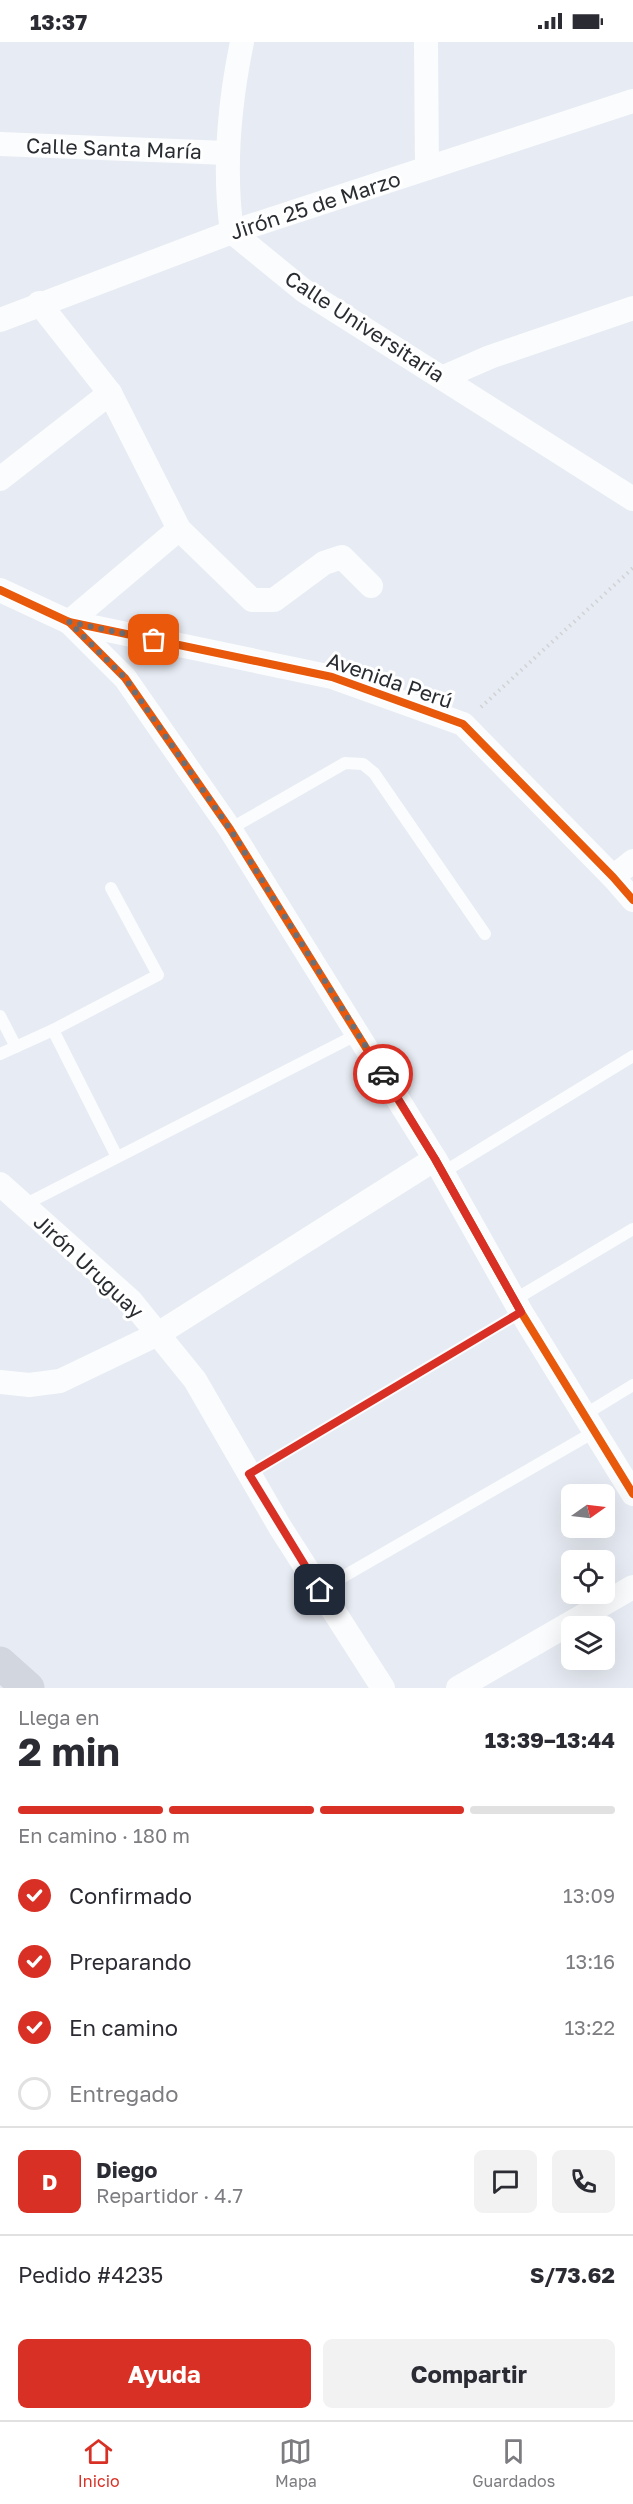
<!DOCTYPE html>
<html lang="es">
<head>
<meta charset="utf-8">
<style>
  :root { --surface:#fff; --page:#f2f2f3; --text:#2b2b33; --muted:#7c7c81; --line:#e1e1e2; --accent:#d93025 }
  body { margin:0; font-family:"Golos Text",sans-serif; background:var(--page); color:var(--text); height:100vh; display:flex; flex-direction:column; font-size:22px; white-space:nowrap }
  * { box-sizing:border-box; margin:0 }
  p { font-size:20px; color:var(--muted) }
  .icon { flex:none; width:33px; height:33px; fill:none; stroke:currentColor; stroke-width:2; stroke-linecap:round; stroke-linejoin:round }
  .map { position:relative; height:1646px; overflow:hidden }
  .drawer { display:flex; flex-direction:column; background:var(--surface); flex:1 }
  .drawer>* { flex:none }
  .needle { width:39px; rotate:76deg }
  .buttons { position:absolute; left:561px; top:1442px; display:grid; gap:12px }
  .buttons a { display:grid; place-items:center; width:54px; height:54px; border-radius:9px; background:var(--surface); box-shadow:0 6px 24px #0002; font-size:30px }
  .pin { position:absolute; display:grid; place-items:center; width:51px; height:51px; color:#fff; margin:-26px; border-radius:12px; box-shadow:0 3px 9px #0006 }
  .courier { position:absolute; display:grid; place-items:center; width:60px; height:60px; margin:-30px; border:4px solid #d93025; border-radius:50%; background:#fff; color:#222; box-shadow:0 2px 8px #0007 }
  .headline em { font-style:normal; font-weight:700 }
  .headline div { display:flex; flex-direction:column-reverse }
  .headline { display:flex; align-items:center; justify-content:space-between; height:102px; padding:0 18px }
  h1 { font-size:39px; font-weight:700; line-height:45px }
  .bar { display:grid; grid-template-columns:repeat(4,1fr); gap:9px 6px; align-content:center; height:72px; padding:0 18px }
  .bar i { height:8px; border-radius:4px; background:var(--line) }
  .bar .selected { background:var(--accent) }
  .bar p { grid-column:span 4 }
  .line { display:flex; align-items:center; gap:15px; padding:0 18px; border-top:2px solid var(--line) }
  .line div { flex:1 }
  .round { display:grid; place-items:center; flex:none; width:63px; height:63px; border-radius:9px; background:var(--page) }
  ol { padding:0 18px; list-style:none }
  li { display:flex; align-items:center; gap:18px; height:66px }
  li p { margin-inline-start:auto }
  li .icon { padding:6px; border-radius:50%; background:var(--accent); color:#fff; stroke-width:4 }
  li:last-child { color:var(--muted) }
  li i { width:33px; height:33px; border:3px solid var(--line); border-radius:50% }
  .button { display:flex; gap:12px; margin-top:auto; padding:12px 18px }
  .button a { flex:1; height:69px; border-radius:9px; background:var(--accent); color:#fff; font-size:24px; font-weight:700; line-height:69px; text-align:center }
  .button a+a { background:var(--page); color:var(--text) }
  .status { display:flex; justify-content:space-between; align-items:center; height:42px; padding:0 30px; background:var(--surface); direction:ltr }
  .status svg { height:16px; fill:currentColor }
  .menu { display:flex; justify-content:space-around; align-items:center; height:84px; border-top:2px solid var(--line); background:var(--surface); font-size:16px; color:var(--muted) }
  .menu a { display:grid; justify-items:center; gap:3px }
  .menu .selected { color:var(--accent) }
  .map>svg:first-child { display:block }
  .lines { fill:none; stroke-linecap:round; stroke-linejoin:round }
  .path { stroke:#d1d2d5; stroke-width:4; stroke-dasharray:1.5 4.5; stroke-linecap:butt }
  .lane { stroke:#fbfcfd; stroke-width:12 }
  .street { stroke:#fbfcfd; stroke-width:24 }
  .highway { stroke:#d1d6df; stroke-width:33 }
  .cycleway-casing { stroke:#fff; stroke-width:11 }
  .cycleway { stroke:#e8590c; stroke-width:8 }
  .done { stroke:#6c7076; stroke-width:6; stroke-dasharray:0 10.8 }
  .route { stroke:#d93025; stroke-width:8 }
  .labels { text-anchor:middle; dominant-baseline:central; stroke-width:6; stroke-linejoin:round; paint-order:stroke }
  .street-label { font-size:21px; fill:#292d32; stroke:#fff }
</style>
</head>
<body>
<div class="status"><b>13:37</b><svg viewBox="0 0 49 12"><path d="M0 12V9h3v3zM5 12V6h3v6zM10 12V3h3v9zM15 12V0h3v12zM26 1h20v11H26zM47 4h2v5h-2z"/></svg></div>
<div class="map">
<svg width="633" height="1646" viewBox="0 0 633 1646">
  <rect width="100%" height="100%" fill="#e7ebf3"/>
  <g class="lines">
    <path class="path" d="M481 665 633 526"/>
    <g class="lane">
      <path d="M230 787 345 721 363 722 374 731 485 892"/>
      <path d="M0 974 16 1005"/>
      <path d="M53 988 158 933 111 846"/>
      <path d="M0 1012 53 988 117 1115"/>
      <path d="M442 1131 633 1014"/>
      <path d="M24 1163 358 992"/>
      <path d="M514 1258 633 1187"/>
      <path d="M584 1373 633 1343"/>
      <path d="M249 1432 521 1270"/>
      <path d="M320 1548 594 1390"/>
    </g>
    <g class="street">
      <path d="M242 0C229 63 223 126 232 190L303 248 633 457"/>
      <path d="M426 0 427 126"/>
      <path d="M0 102 227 111"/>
      <path d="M39 261 110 351 179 487 252 558H274L324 521 342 515 371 544"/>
      <path d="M0 278 232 190 633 59"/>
      <path d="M444 335 490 315 633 266"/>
      <path d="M0 437 110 351"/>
      <path d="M0 548 69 580 332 635 463 682 613 835 633 858"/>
      <path d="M69 580 125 636 230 787 435 1117 521 1270 633 1452"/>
      <path d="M69 580 179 487"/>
      <path d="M613 835 633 819"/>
      <path d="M0 1142 131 1259 195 1338 280 1485 383 1646"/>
      <path d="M0 1340 29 1343 60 1339 158 1292 435 1117"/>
      <path d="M458 1646 633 1545"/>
    </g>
    <path class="highway" d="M0 1621 28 1646"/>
    <g class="cycleway-casing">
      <g id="cycleway">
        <path d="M0 548 69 580 332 635 463 682 613 835 633 858"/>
        <path d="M69 580 125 636 230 787 435 1117 521 1270 633 1452"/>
      </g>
    </g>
    <use href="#cycleway" class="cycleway"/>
  </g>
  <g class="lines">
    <path class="done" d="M154 598 69 580 125 636 230 787 383 1032"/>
    <path class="route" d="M320 1548 249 1432 521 1270 435 1117 383 1032"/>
  </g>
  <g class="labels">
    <g class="street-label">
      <text transform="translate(114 106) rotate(2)">Calle Santa María</text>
      <text transform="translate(315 163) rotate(-18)">Jirón 25 de Marzo</text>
      <text transform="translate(365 284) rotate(33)">Calle Universitaria</text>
      <text transform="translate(390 638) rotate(19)">Avenida Perú</text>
      <text transform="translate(89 1224) rotate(43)">Jirón Uruguay</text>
    </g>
  </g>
</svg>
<div class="buttons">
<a><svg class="needle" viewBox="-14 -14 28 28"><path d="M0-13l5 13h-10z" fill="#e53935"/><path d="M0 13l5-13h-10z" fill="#7c7c81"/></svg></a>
<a><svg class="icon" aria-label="locate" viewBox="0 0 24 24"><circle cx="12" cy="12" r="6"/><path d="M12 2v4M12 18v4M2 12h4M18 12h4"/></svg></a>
<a><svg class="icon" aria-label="layers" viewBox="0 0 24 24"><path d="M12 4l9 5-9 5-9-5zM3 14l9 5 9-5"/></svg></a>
</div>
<div class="pin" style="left:154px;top:598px;background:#ea580c"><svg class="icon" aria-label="bag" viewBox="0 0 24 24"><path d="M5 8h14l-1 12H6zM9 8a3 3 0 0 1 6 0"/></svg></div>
<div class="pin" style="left:320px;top:1548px;background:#1f2937"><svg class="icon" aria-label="home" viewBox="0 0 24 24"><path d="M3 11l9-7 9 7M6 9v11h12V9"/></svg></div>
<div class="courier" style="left:383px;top:1032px"><svg class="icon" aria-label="car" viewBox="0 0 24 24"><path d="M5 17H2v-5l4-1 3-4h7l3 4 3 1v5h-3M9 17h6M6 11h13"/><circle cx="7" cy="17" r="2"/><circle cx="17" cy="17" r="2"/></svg></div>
</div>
<section class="drawer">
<div class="headline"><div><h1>2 min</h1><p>Llega en</p></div><em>13:39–13:44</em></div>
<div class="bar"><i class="selected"></i><i class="selected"></i><i class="selected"></i><i></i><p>En camino · 180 m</p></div>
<ol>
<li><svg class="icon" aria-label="check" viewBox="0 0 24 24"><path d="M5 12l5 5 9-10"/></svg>Confirmado<p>13:09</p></li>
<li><svg class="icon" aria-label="check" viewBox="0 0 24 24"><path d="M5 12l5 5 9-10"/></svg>Preparando<p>13:16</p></li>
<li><svg class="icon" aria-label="check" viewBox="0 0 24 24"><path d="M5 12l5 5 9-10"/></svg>En camino<p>13:22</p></li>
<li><i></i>Entregado</li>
</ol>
<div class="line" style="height:108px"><b class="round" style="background:var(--accent);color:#fff">D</b><div><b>Diego</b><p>Repartidor · 4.7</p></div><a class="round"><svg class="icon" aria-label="chat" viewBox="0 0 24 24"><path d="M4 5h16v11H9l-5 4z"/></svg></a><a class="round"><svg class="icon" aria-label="phone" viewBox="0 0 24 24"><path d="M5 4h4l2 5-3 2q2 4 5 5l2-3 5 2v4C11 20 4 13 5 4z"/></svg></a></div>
<div class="line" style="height:78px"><div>Pedido #4235</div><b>S/73.62</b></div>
<div class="button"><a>Ayuda</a><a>Compartir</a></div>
</section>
<nav class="menu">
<a class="selected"><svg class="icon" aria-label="home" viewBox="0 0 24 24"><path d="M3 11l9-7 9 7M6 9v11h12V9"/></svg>Inicio</a>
<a><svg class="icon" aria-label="map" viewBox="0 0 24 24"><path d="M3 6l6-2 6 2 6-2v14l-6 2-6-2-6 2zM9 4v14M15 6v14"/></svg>Mapa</a>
<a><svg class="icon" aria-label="saved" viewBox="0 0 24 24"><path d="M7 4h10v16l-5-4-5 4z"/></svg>Guardados</a>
</nav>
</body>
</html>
